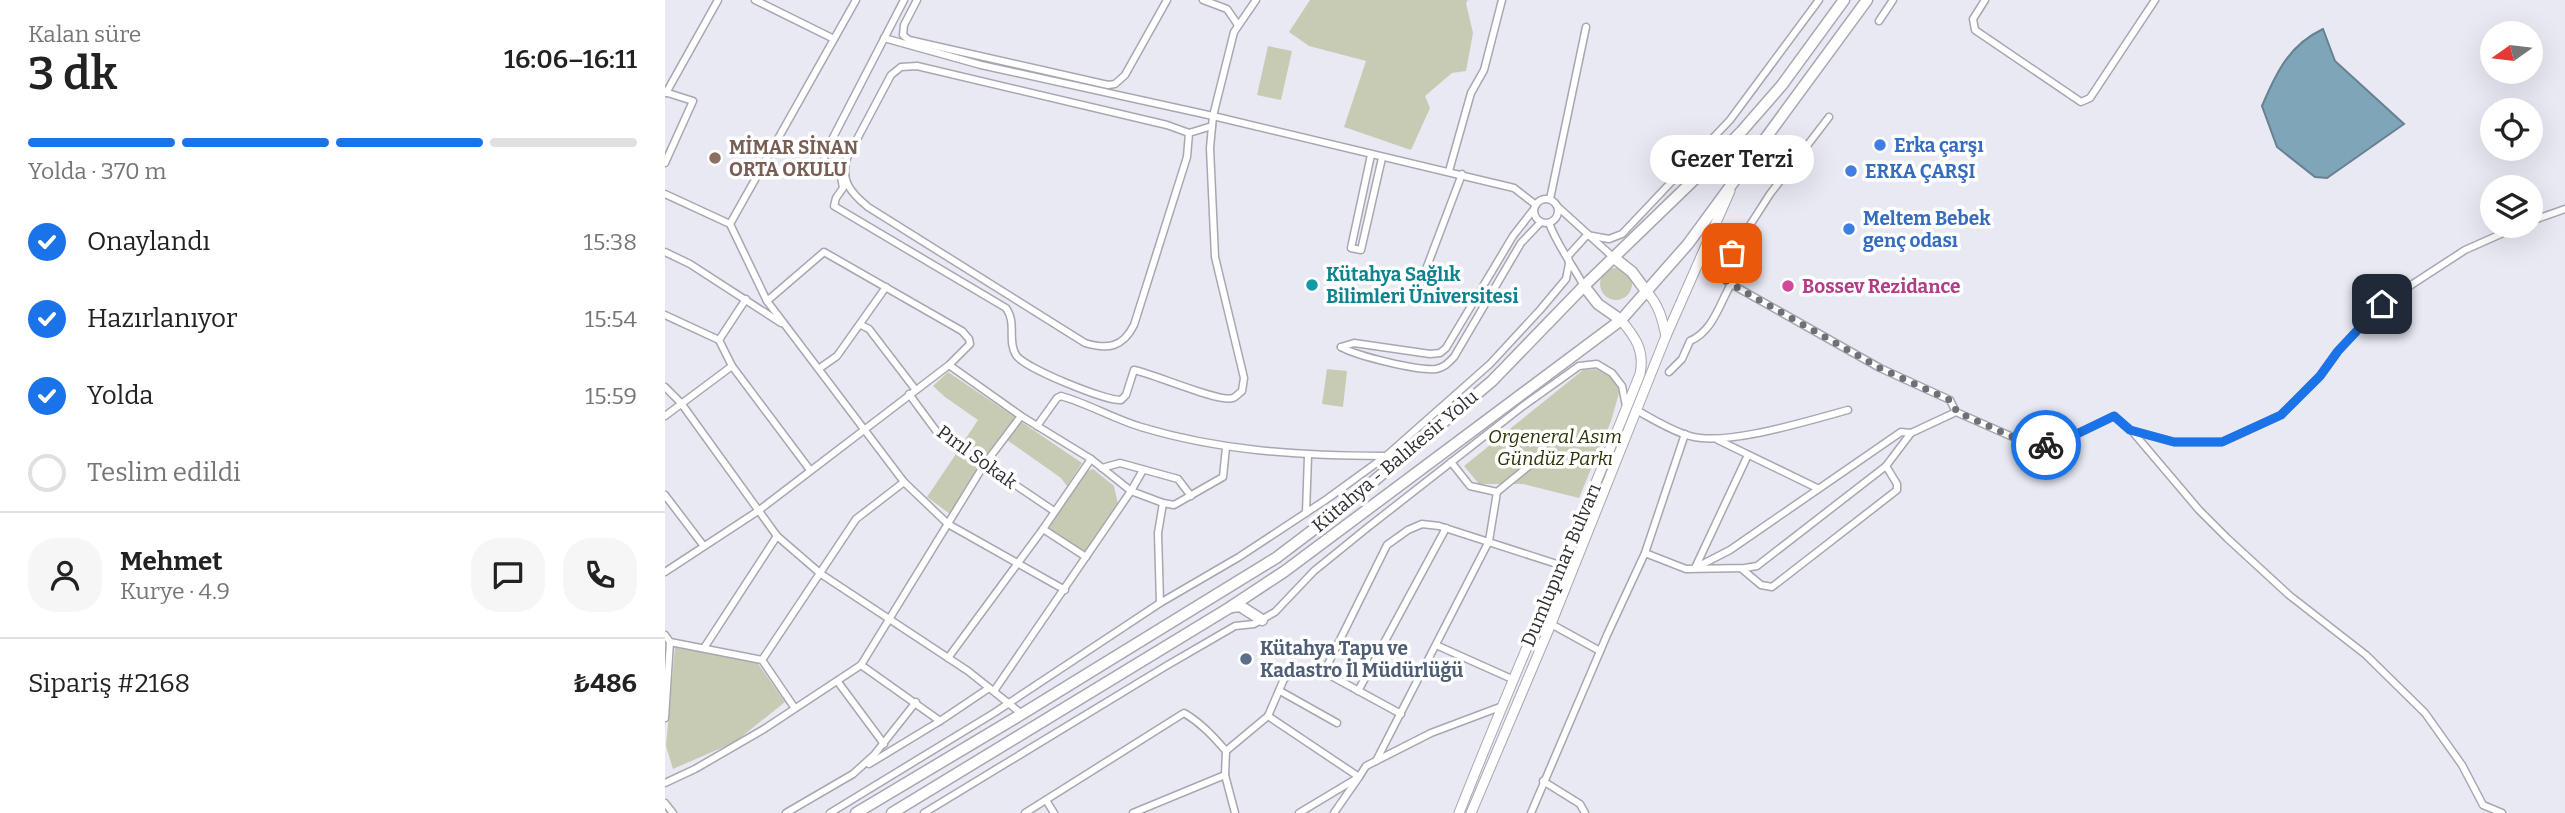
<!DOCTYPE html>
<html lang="tr">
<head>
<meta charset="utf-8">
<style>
  :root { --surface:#fff; --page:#f6f6f6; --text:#222; --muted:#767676; --line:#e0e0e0; --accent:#1a73e8 }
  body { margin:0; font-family:Bitter,serif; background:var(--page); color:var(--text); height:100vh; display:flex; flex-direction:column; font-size:26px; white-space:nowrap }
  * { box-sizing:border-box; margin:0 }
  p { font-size:23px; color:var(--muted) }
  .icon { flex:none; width:38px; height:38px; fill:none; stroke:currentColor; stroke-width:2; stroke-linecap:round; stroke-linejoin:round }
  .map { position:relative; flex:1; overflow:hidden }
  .sheet { display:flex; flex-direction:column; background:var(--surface); width:665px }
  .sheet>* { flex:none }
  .needle { width:46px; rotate:256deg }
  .buttons { position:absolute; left:1815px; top:21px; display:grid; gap:14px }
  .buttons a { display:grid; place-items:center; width:63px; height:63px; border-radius:50%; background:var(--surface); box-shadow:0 7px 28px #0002; font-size:35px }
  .pin { position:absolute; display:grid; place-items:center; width:60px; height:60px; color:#fff; margin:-30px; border-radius:14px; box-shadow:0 4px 10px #0006 }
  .courier { position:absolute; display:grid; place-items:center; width:70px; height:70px; margin:-35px; border:5px solid #1a73e8; border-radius:50%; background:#fff; color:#222; box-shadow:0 2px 9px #0007 }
  .bubble { position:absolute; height:49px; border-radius:24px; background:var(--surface); box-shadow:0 7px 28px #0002; font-size:23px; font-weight:600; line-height:49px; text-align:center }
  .overview em { font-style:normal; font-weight:600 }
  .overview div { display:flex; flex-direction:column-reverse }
  .overview { display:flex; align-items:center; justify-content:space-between; height:119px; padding:0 28px }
  h1 { font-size:46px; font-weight:600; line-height:52px }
  .bar { display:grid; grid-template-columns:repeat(4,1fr); gap:10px 7px; align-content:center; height:84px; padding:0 28px }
  .bar i { height:9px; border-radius:5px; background:var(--line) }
  .bar .on { background:var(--accent) }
  .bar p { grid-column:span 4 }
  .line { display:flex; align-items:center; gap:18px; padding:0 28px; border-top:2px solid var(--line) }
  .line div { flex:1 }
  .round { display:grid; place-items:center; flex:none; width:74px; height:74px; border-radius:28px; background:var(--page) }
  ol { padding:0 28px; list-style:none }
  li { display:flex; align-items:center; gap:21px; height:77px }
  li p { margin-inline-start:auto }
  li .icon { padding:7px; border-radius:50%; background:var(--accent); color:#fff; stroke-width:4 }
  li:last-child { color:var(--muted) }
  li i { width:38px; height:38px; border:4px solid var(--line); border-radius:50% }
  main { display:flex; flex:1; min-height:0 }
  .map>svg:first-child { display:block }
  .green { fill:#c8cbb3 }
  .water { fill:#7fa5b8; stroke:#678190; stroke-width:2 }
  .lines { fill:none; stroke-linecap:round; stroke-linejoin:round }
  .street-casing { stroke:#a7a7b1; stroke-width:9 }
  .secondary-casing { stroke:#a7a7b1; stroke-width:11 }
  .highway-casing { stroke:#a7a7b1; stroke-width:13 }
  .street { stroke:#fff; stroke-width:6 }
  .secondary { stroke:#fff; stroke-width:9 }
  .highway { stroke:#fff; stroke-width:10 }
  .done { stroke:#6f6f77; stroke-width:7; stroke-dasharray:0 12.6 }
  .route { stroke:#1a73e8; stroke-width:9 }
  .shop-dot { fill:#3f7fe0; stroke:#fff; stroke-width:2.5 }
  .education-dot { fill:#8d6e63; stroke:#fff; stroke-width:2.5 }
  .culture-dot { fill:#0f9aa8; stroke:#fff; stroke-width:2.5 }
  .hotel-dot { fill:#d1479c; stroke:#fff; stroke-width:2.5 }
  .service-dot { fill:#5c6f8a; stroke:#fff; stroke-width:2.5 }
  .labels { text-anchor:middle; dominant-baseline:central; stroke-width:7; stroke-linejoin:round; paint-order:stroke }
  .shop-label { font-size:19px; font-weight:bold; fill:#366cbe; stroke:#fff; text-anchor:start }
  .education-label { font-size:19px; font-weight:bold; fill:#785e54; stroke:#fff; text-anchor:start }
  .culture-label { font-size:19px; font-weight:bold; fill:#0d838f; stroke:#fff; text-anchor:start }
  .hotel-label { font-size:19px; font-weight:bold; fill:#b23c85; stroke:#fff; text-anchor:start }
  .park-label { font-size:19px; font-style:italic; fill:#2e3103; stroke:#fff }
  .street-label { font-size:19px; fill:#2e2e33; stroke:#fff }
  .service-label { font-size:19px; font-weight:bold; fill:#4e5e75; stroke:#fff; text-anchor:start }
</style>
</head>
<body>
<main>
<section class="sheet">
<div class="overview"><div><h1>3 dk</h1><p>Kalan süre</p></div><em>16:06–16:11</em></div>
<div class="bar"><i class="on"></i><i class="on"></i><i class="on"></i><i></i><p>Yolda · 370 m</p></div>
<ol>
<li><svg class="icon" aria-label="check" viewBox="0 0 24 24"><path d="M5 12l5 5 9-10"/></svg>Onaylandı<p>15:38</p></li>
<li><svg class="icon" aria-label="check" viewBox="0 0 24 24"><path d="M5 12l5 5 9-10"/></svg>Hazırlanıyor<p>15:54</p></li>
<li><svg class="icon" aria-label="check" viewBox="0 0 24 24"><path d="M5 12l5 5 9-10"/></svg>Yolda<p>15:59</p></li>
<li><i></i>Teslim edildi</li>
</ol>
<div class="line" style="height:126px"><a class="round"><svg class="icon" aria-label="person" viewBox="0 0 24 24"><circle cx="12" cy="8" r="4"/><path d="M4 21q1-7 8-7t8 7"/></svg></a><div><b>Mehmet</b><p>Kurye · 4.9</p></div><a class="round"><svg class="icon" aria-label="chat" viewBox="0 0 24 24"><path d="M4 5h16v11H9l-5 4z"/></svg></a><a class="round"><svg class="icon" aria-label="phone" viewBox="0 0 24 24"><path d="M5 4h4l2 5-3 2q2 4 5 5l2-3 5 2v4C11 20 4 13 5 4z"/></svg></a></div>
<div class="line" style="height:91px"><div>Sipariş #2168</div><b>₺486</b></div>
</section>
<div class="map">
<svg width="1900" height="813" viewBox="0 0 1900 813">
  <rect width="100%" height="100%" fill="#e9e9f4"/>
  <g class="green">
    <path d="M645 0H803L801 3 808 33 801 71 787 73 760 96 765 108 746 150 679 127 701 61 644 46 624 32Z"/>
    <path d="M603 46 627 51 616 100 592 95Z"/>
    <circle cx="951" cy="284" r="16"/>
    <path d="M662 369 682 371 678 407 657 404Z"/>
    <path d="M932 369 945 376 955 390 946 421 914 498 858 484H814L799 466 918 370Z"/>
    <path d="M283 372 351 418 319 462 297 444 313 420 280 397 268 386Z"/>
    <path d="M355 421 417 463 402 486 396 478 342 440Z"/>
    <path d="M293 451 316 467 285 514 262 497Z"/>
    <path d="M428 469 449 486 453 504 420 553 383 528 422 471Z"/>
    <path d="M10 647H20L89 658 120 702 70 742 8 769 1 746Z"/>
  </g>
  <path class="water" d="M1658 29 1670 61 1739 124 1662 178 1650 177 1612 147 1597 106C1611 73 1624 45 1658 29Z"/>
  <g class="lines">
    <g class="street-casing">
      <g id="street">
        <path d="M90 0 169 39"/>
        <path d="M239 0 159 155 160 166 176 176 178 188 171 198 169 206 341 308C352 323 342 341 351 355 359 368 441 401 456 400L461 395 469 370C489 374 555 403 568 398 571 397 574 393 577 391L579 378 550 257 545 148 548 116 569 32 591 0"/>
        <path d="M252 0 239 25 238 35 244 40 443 85 450 84 460 75 502 0"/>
        <path d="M538 0 562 9 573 25"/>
        <path d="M1320 0 1308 19 1310 30 1416 102 1425 98 1490 0"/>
        <path d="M1214 21 1228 0"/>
        <path d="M219 38 316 65 548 116 849 188 871 205"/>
        <path d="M0 92 28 101 0 163"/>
        <path d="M1 93 53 0"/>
        <path d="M524 133 522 157 469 325C458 347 443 350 420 343L203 207C186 193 175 181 182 158L226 75 236 67 252 66 502 125 524 133 547 126"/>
        <path d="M706 155 686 248 696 250 717 158"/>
        <path d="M784 171 806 93 819 70 837 0"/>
        <path d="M0 194 65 224 102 301 239 482 283 524 400 590"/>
        <circle cx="881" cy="211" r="12"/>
        <path d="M885 199 921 27"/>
        <path d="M893 207 948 257"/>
        <path d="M1866 221 1900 209"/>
        <path d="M884 223C892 245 907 264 919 286"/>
        <path d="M65 224 191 0"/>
        <path d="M0 252 25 264 116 323"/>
        <path d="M1066 284 1053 275 1105 194 1164 117"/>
        <path d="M755 285 797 174"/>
        <path d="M0 315 54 340 67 366 145 470"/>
        <path d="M196 325 204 329 250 389"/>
        <path d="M54 340 81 299"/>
        <path d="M676 347C692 356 753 371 771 369 780 367 783 363 789 357L856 243 876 222"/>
        <path d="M676 347 689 343 765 354 775 353 781 348 848 236 869 209"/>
        <path d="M284 365 356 416 426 459 466 491 478 470"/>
        <path d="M155 368 172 356 221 287"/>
        <path d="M0 387 16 403 112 536 156 574 303 671 357 714"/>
        <path d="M244 394 272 432 389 511"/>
        <path d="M971 410C988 419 1006 431 1025 436 1061 447 1145 420 1183 410"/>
        <path d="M1291 412 1368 446 1391 444 1449 416 1465 430 1509 442H1557L1616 415 1655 376 1673 351 1717 304 1800 250 1854 226"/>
        <path d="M0 416 67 366"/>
        <path d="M372 426 392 398 396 396C424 404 449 419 476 427 555 451 637 456 719 456"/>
        <path d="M1467 431 1534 510 1562 538 1624 595 1701 655 1760 713 1797 765 1818 805 1837 813"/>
        <path d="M1053 440 1152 488"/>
        <path d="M1083 455 1030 568 1065 550 1236 432 1246 433"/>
        <path d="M786 462 805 486 832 492 876 456"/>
        <path d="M437 468 455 463 513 479 526 496"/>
        <path d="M0 495 38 545"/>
        <path d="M641 513 643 456"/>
        <path d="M378 529 426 459"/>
        <path d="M980 553 1021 569 1080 568 1092 566 1221 466 1246 433 1291 412 1285 400 1215 368 1066 284C1054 305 1048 331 1025 341L1017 359 1004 372"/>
        <path d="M1077 569 1096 585 1107 587 1232 490V484L1221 466"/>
        <path d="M0 572 93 511 284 365 305 344 304 339 297 331 159 252 102 301"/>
        <path d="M495 603 493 533 498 503"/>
        <path d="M886 624 935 651"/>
        <path d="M0 635 5 642 0 718"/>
        <path d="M5 642 97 660 129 707"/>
        <path d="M771 645 847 679"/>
        <path d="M39 648 112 536"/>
        <path d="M283 658 378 529 421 557"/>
        <path d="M97 660 191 519 239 482"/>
        <path d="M196 665 275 721 324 688"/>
        <path d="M659 672 722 545 743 530 757 524 774 526 898 566"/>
        <path d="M173 682 219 744"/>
        <path d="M329 691 466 491 498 503 509 505 558 477 561 447"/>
        <path d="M615 691 672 723"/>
        <path d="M693 691 781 528"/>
        <path d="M561 751 603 716"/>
        <path d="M711 761 824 541 832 492"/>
        <path d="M204 764 275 721"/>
        <path d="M878 781 915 804 920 813"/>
        <path d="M0 783 30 769 99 729 196 665 319 465 356 416"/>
        <path d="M381 800 389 813"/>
        <path d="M0 803 8 813"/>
        <path d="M121 813 188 774 209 755 251 702"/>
        <path d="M165 813 329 713 495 603 574 557 662 499 721 456 825 364 875 310 901 279 904 264 903 256 922 235 944 239 957 234 1065 120 1154 0"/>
        <path d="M259 813 501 666 570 626 589 624 610 612 649 571 702 528 858 406 914 366 932 364 947 373 957 386 961 406"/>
        <path d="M360 813 519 713C536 723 548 736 561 751L560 775 570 813"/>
        <path d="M468 813 560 775"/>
        <path d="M634 813 694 777 701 766 766 733 835 707"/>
        <path d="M669 813 694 777 603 716 619 679 626 673 637 669 659 672 736 714"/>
        <path d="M866 813 942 635 980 553 1020 434"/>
      </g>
    </g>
    <g class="secondary-casing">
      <g id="secondary">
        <path d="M981 291C994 305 997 318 1001 336"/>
        <path d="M794 813C852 666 917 521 975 374 980 350 970 337 956 320"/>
        <path d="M806 813 886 624 1001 336 1065 191"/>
      </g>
    </g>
    <g class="highway-casing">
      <g id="highway">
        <path d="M948 257 967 272 981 291"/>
        <path d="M919 286 933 304 956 320"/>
        <path d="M567 607 575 606 597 620"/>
        <path d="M191 813 357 714 611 558 677 508 827 381 919 286 1035 174 1076 132 1117 85 1179 0"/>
        <path d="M227 813 564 608 620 571 956 320 1023 244 1202 0"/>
      </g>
    </g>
    <use href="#street" class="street"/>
    <use href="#secondary" class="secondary"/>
    <use href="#highway" class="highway"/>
  </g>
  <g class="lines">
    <path class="done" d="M1067 253 1052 275 1066 284 1215 368 1285 400 1292 412 1368 446 1381 445"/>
    <path class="route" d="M1381 445 1391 444 1449 416 1465 430 1509 442H1557L1616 415 1655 376 1673 351 1717 304"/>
  </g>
  <g class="shop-dot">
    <circle cx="1215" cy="145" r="7"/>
    <circle cx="1186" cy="171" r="7"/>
    <circle cx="1184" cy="229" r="7"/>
  </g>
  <circle class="education-dot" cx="50" cy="158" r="7"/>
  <circle class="culture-dot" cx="647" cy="285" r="7"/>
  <circle class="hotel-dot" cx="1123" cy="286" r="7"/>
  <circle class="service-dot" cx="581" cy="659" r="7"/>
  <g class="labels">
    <g class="shop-label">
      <text x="1229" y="145">Erka çarşı</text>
      <text x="1200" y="171">ERKA ÇARŞI</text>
      <text x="1198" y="218">Meltem Bebek<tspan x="1198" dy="22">genç odası</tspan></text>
    </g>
    <g class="education-label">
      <text x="64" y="147">MİMAR SİNAN<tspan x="64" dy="22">ORTA OKULU</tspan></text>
    </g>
    <g class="culture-label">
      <text x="661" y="274">Kütahya Sağlık<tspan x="661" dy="22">Bilimleri Üniversitesi</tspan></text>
    </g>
    <g class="hotel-label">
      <text x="1137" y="286">Bossev Rezidance</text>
    </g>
    <g class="park-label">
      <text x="890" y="436">Orgeneral Asım<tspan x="890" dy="22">Gündüz Parkı</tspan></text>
    </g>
    <g class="street-label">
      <text transform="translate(312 457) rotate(36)">Pırıl Sokak</text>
      <text transform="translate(730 461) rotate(-40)">Kütahya - Balıkesir Yolu</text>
      <text transform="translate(896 565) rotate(-67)">Dumlupınar Bulvarı</text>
    </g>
    <g class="service-label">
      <text x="595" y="648">Kütahya Tapu ve<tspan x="595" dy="22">Kadastro İl Müdürlüğü</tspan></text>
    </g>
  </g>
</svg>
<div class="buttons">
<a><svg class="needle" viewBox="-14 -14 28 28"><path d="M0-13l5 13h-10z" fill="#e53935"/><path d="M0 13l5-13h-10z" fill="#767676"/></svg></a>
<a><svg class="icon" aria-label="locate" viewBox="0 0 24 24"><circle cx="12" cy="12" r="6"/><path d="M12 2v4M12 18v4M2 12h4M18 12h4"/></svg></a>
<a><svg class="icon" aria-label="layers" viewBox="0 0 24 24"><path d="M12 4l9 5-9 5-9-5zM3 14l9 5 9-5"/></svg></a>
</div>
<div class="pin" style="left:1067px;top:253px;background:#ea580c"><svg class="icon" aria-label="bag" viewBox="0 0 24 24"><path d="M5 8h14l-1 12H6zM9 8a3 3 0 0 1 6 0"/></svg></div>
<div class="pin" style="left:1717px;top:304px;background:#1f2937"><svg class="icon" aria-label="home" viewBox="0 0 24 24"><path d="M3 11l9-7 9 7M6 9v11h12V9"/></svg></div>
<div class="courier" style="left:1381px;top:445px"><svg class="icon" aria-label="bike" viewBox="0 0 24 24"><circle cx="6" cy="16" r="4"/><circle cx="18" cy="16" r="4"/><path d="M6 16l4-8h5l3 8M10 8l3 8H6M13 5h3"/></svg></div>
<div class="bubble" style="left:985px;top:135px;width:164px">Gezer Terzi</div>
</div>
</main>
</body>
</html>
